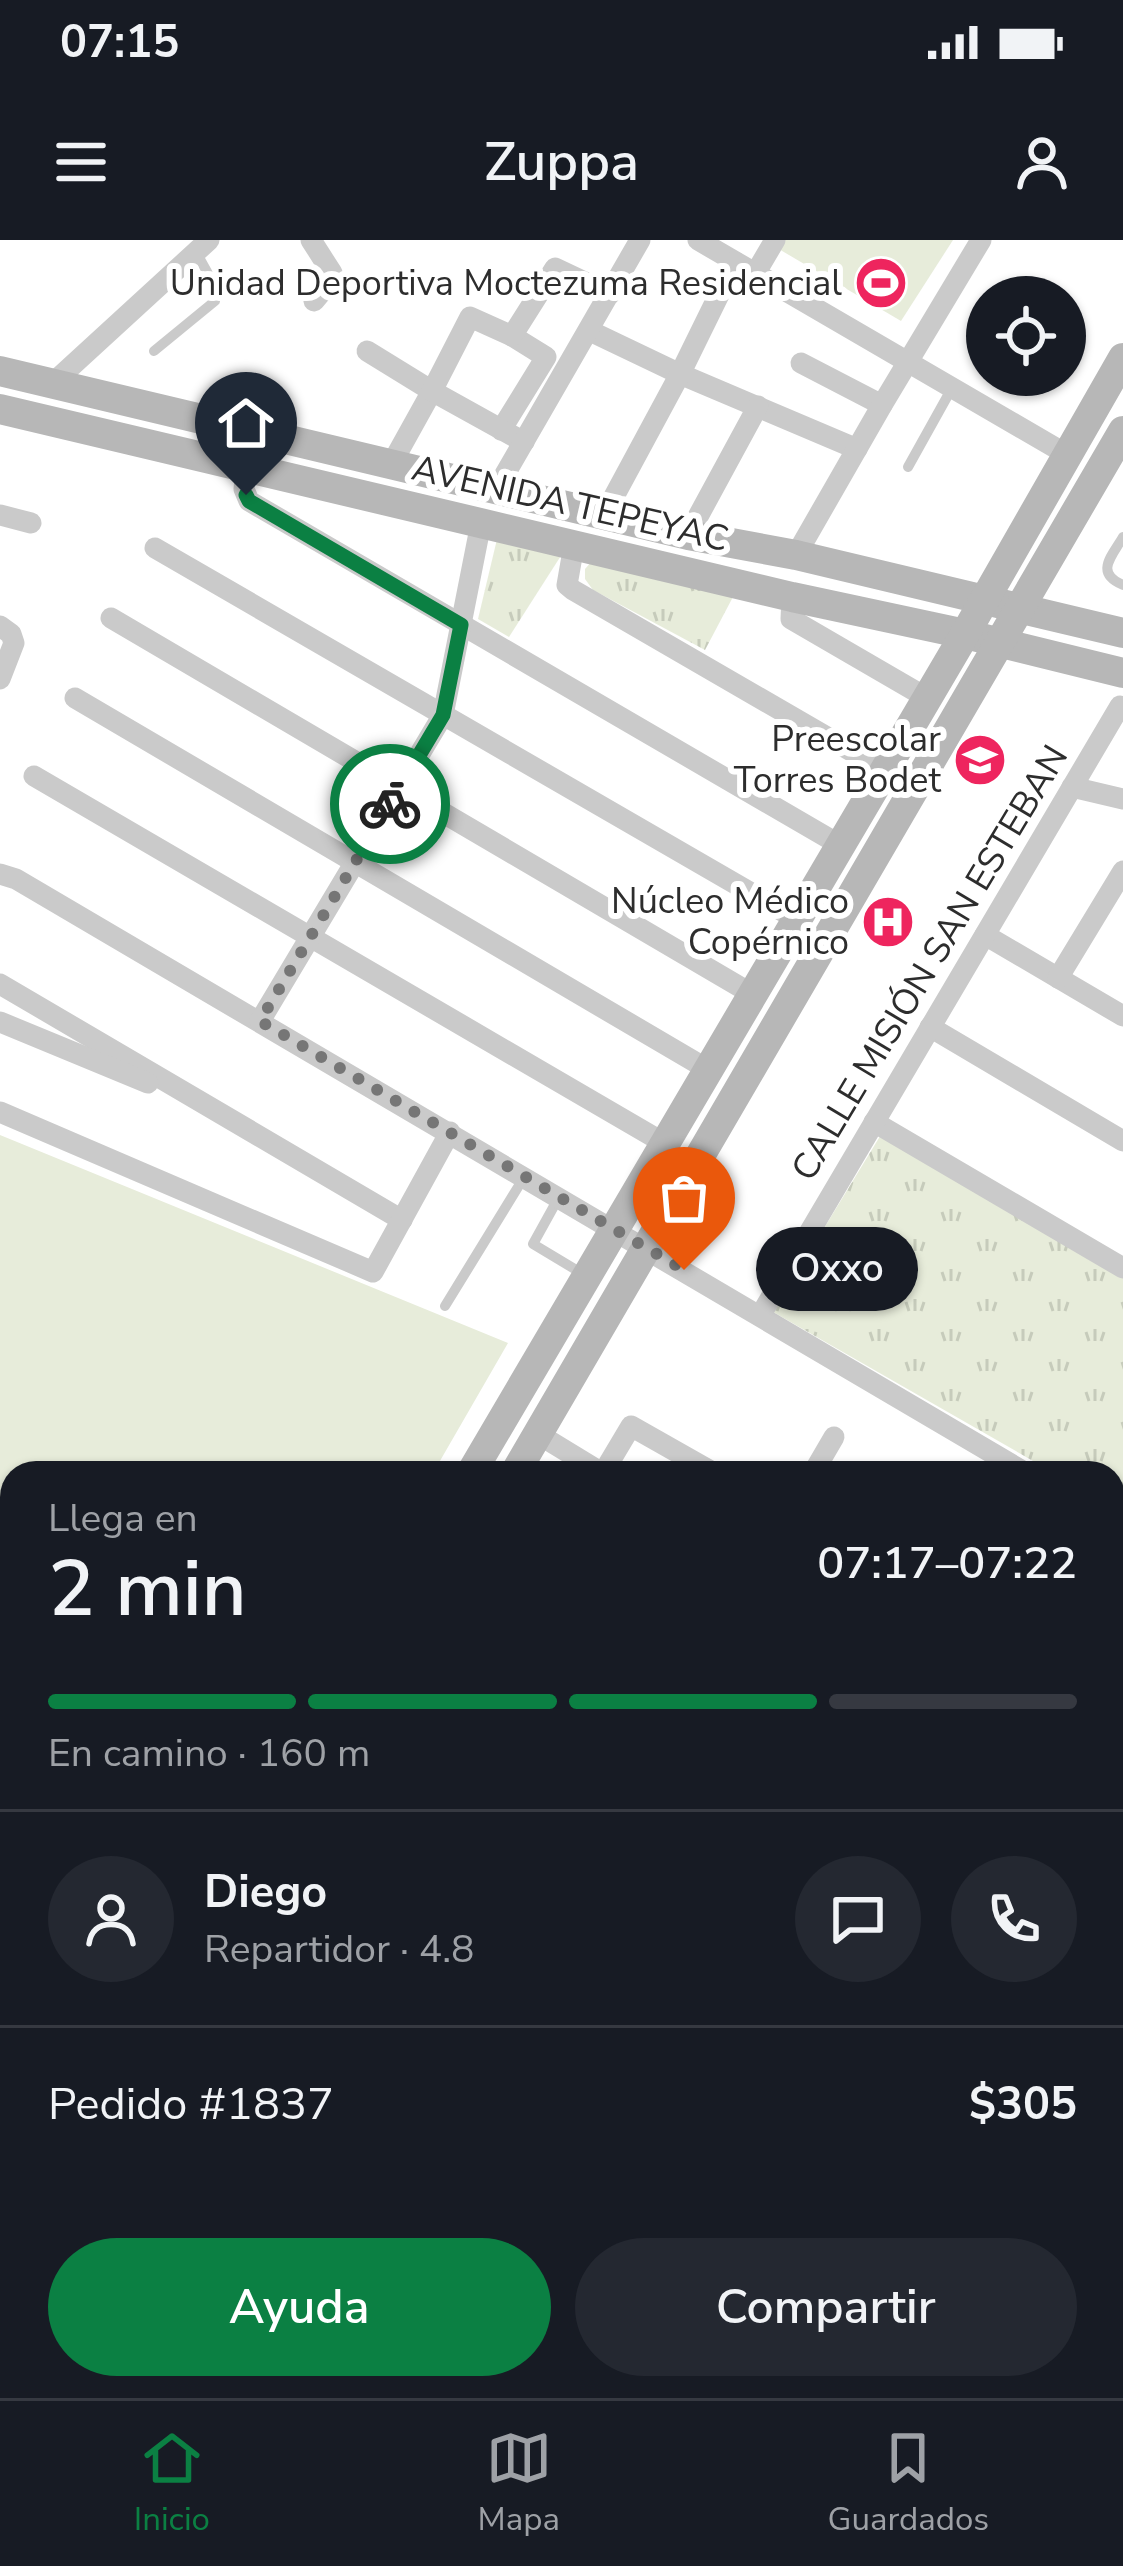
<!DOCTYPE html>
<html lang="es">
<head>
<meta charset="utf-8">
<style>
  :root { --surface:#171b24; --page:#242831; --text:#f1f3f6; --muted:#9ea1a6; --line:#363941; --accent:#0b8043 }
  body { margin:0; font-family:"Nunito Sans",sans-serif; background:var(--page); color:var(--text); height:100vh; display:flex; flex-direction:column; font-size:45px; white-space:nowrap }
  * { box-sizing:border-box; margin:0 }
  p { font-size:39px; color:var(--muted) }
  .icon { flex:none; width:66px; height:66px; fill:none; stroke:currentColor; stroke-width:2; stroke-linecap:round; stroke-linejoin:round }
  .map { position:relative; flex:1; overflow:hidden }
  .drawer { position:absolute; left:0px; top:1221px; width:1125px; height:939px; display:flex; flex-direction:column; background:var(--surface); border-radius:36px 36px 0 0; box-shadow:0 3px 9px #0004 }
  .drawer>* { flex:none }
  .tools { position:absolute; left:966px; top:36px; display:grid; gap:24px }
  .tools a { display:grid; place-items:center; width:120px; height:120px; border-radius:50%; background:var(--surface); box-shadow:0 3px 9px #0004; font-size:60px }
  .pin { position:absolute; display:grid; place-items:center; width:102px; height:102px; color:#fff; margin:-123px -51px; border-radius:50% 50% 50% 0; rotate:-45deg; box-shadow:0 0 12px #0007 }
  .pin .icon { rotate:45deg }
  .courier { position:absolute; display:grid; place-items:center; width:120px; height:120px; margin:-60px; border:9px solid #0b8043; border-radius:50%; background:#fff; color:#222; box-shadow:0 3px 15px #0007 }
  .bubble { position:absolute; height:84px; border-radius:42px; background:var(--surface); box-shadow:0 3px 9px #0004; font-size:39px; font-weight:600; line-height:84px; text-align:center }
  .summary em { font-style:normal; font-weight:600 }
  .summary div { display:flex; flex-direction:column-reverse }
  .summary { display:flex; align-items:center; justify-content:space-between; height:204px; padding:0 48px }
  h1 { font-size:78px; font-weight:600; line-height:90px }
  .bar { display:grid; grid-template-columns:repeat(4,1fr); gap:18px 12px; align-content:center; height:144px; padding:0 48px }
  .bar i { height:15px; border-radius:9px; background:var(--line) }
  .bar .active { background:var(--accent) }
  .bar p { grid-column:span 4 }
  .line { display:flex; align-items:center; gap:30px; padding:0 48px; border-top:3px solid var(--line) }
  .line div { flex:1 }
  .round { display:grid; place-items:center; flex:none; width:126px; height:126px; border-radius:63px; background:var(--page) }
  .button { display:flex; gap:24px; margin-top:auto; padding:24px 48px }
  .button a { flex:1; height:138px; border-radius:72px; background:var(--accent); color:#fff; font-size:48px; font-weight:600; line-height:138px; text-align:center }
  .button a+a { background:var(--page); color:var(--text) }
  .status { display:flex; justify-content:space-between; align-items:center; height:84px; padding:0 60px; background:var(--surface); direction:ltr }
  .status svg { height:33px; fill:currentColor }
  header { display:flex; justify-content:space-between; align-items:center; height:156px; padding:0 48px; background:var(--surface); font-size:54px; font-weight:600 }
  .menu { display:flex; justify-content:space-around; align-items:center; height:168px; border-top:3px solid var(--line); background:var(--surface); font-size:33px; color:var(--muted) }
  .menu a { display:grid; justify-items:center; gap:6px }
  .menu .active { color:var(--accent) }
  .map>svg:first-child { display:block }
  .grass { fill:#e7ecda }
  .park { fill:url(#park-tufts) }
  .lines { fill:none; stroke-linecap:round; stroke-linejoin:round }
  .lane { stroke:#cacaca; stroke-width:10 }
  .street { stroke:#cacaca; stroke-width:21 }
  .secondary { stroke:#b7b7b7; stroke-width:30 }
  .primary { stroke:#a5a5a5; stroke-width:33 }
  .done { stroke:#767676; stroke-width:12; stroke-dasharray:0 21.6 }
  .route { stroke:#0b8043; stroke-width:15 }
  .labels { text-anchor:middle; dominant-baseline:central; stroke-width:12; stroke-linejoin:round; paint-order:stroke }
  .poi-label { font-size:36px; fill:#2d2d2d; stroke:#fff; text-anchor:end }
  .street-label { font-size:36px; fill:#2d2d2d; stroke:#fff }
</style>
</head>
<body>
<div class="status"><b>07:15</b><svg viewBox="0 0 49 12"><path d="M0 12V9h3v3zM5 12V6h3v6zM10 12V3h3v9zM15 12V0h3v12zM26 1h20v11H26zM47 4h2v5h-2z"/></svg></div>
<header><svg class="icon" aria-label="menu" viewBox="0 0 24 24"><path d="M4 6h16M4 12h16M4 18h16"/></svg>Zuppa<svg class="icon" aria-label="person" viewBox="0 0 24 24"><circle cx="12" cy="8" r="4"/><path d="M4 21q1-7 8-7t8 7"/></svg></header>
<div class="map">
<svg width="1123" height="2158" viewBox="0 0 1123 2158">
  <defs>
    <pattern id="park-tufts" width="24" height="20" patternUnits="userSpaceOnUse" patternTransform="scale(3)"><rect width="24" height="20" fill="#e7ecda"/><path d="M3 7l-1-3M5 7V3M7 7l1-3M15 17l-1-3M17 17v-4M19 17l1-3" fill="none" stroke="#c6cbbb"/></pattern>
  </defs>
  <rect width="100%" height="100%" fill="#fff"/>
  <g class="grass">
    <path d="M775 0H953L901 81 772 5Z"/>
    <path d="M0 895 508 1103 433 1233H12V1596L0 1626Z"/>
  </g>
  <g class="park">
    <path d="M498 295 564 311 509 397 478 379Z"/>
    <path d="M592 321 734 355 705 410 593 350 585 339V329Z"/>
    <path d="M882 893 1123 1038V1272L1113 1267V1233H1054L773 1072Z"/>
  </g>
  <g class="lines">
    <g class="lane">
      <path d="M154 111 215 61 216 48 196 12"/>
      <path d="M908 227 952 148"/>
      <path d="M1123 297C1112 316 1094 333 1123 345"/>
      <path d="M559 957 533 1004 583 1034"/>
      <path d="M445 1066 523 939"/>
      <path d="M0 1802 12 1810"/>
      <path d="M1113 1995 1123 1976"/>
    </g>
    <g class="street">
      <path d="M311 0 332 33 330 42 314 61"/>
      <path d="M698 0 1066 214"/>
      <path d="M755 34 775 0"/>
      <path d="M590 91 680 134 857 209"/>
      <path d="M367 111 432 151 392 223"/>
      <path d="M801 123 882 165"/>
      <path d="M53 143 209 0"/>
      <path d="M501 190 546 117 512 96"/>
      <path d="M524 202 432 151 470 77 512 96 555 28 610 54"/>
      <path d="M246 228 244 249 249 261 840 605"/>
      <path d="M497 248 640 0"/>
      <path d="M0 275 31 283"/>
      <path d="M604 275 680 134 735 22"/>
      <path d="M688 295 758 166"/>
      <path d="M574 305 567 345 573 350 884 530"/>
      <path d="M155 308 796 679"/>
      <path d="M796 315 882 165 981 0"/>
      <path d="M792 357 791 379 927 458"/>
      <path d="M111 378 752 754"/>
      <path d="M0 386 11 394 14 403 0 439"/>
      <path d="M75 458 707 829"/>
      <path d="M34 536 664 903"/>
      <path d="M1072 547 1123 559"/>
      <path d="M0 634 16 639 1026 1233"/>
      <path d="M985 695 1123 776"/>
      <path d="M1058 738 1123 631"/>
      <path d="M0 744 402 980"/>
      <path d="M260 781 443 475 481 283"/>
      <path d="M0 782 148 843"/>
      <path d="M930 787 1123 901"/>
      <path d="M0 872 373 1032 450 892"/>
      <path d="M874 882 1123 1028"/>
      <path d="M760 1076 1120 466"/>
      <path d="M538 1194 602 1233"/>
      <path d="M603 1233 631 1186 714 1233"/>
      <path d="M813 1233 834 1197"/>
      <path d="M1113 1284 1123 1290"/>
      <path d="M1113 1420 1123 1426"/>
      <path d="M1113 1552 1123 1558"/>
      <path d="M1113 1684 1123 1690"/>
      <path d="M1113 1822 1123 1805"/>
      <path d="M1113 1875 1123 1858"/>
      <path d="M657 2148 693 2158"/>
      <path d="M810 2148 849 2158"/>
      <path d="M175 2158 195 2148"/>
      <path d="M258 2158 283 2148"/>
      <path d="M410 2158 414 2148"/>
      <path d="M530 2158 534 2148"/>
      <path d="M923 2158 927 2148"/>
      <path d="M951 2158 955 2148"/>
    </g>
    <g class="secondary">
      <path d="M0 131 688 295 796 315 1123 393"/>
      <path d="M0 169 792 357 965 394 1123 433"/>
      <path d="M471 1233 965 394 1123 118"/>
      <path d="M515 1233 1123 191"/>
    </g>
    <g class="primary">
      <path d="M0 1951 12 1945"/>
      <path d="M1113 2061 1123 2067"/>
      <path d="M0 2096 12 2090"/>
      <path d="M1113 2122 1123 2127"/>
    </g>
  </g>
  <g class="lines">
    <path class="done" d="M390 564 260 781 684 1030"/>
    <path class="route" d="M246 255 249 261 461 385 443 475 390 564"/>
  </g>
  <defs>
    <g id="stadium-disc" transform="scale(2.7)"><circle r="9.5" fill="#ee255e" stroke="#fff"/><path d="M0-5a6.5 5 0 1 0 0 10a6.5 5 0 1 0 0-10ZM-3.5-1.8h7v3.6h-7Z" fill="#fff"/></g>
    <g id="school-disc" transform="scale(2.7)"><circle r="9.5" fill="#ee255e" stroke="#fff"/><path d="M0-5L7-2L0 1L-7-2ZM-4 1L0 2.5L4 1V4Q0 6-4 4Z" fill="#fff"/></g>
    <g id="hospital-disc" transform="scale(2.7)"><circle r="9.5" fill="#ee255e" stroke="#fff"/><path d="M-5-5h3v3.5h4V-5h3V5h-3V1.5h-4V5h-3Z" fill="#fff"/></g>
  </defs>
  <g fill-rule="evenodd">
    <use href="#stadium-disc" x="881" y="43"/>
    <use href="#school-disc" x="980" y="520"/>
    <use href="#hospital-disc" x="888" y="682"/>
  </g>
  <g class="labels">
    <g class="poi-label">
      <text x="842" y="43">Unidad Deportiva Moctezuma Residencial</text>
      <text x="941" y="499">Preescolar<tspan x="941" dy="41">Torres Bodet</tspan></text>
      <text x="849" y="661">Núcleo Médico<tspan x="849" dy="41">Copérnico</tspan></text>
    </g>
    <g class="street-label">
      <text transform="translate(570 264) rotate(13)">AVENIDA TEPEYAC</text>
      <text transform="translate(930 723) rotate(-59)">CALLE MISIÓN SAN ESTEBAN</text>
    </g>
  </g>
</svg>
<div class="tools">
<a><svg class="icon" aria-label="locate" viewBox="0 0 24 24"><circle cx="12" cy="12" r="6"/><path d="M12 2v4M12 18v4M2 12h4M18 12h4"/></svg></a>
</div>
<div class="pin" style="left:684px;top:1030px;background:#ea580c"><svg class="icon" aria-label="bag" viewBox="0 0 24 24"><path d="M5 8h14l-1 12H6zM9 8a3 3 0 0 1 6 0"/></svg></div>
<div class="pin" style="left:246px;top:255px;background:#1f2937"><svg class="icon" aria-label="home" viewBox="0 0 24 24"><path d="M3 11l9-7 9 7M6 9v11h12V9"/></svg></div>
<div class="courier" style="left:390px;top:564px"><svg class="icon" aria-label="bike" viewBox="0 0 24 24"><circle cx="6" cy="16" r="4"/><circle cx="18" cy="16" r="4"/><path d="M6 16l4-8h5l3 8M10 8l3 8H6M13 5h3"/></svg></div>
<div class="bubble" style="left:756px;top:987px;width:162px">Oxxo</div>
<section class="drawer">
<div class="summary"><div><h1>2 min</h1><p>Llega en</p></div><em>07:17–07:22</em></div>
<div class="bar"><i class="active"></i><i class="active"></i><i class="active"></i><i></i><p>En camino · 160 m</p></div>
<div class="line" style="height:216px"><a class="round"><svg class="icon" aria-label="person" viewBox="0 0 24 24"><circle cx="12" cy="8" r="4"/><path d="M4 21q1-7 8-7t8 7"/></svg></a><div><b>Diego</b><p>Repartidor · 4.8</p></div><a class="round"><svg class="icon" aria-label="chat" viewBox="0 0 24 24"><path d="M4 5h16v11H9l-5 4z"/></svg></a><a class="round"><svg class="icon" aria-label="phone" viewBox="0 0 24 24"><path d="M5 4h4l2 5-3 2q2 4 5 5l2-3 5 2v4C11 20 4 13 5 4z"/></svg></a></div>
<div class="line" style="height:156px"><div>Pedido #1837</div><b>$305</b></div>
<div class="button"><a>Ayuda</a><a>Compartir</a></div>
</section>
</div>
<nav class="menu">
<a class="active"><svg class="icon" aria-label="home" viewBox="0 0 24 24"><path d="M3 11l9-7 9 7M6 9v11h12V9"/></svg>Inicio</a>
<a><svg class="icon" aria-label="map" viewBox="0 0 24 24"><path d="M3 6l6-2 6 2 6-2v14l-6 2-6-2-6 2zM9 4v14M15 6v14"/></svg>Mapa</a>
<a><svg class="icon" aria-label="saved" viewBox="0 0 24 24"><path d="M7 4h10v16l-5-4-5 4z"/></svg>Guardados</a>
</nav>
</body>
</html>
